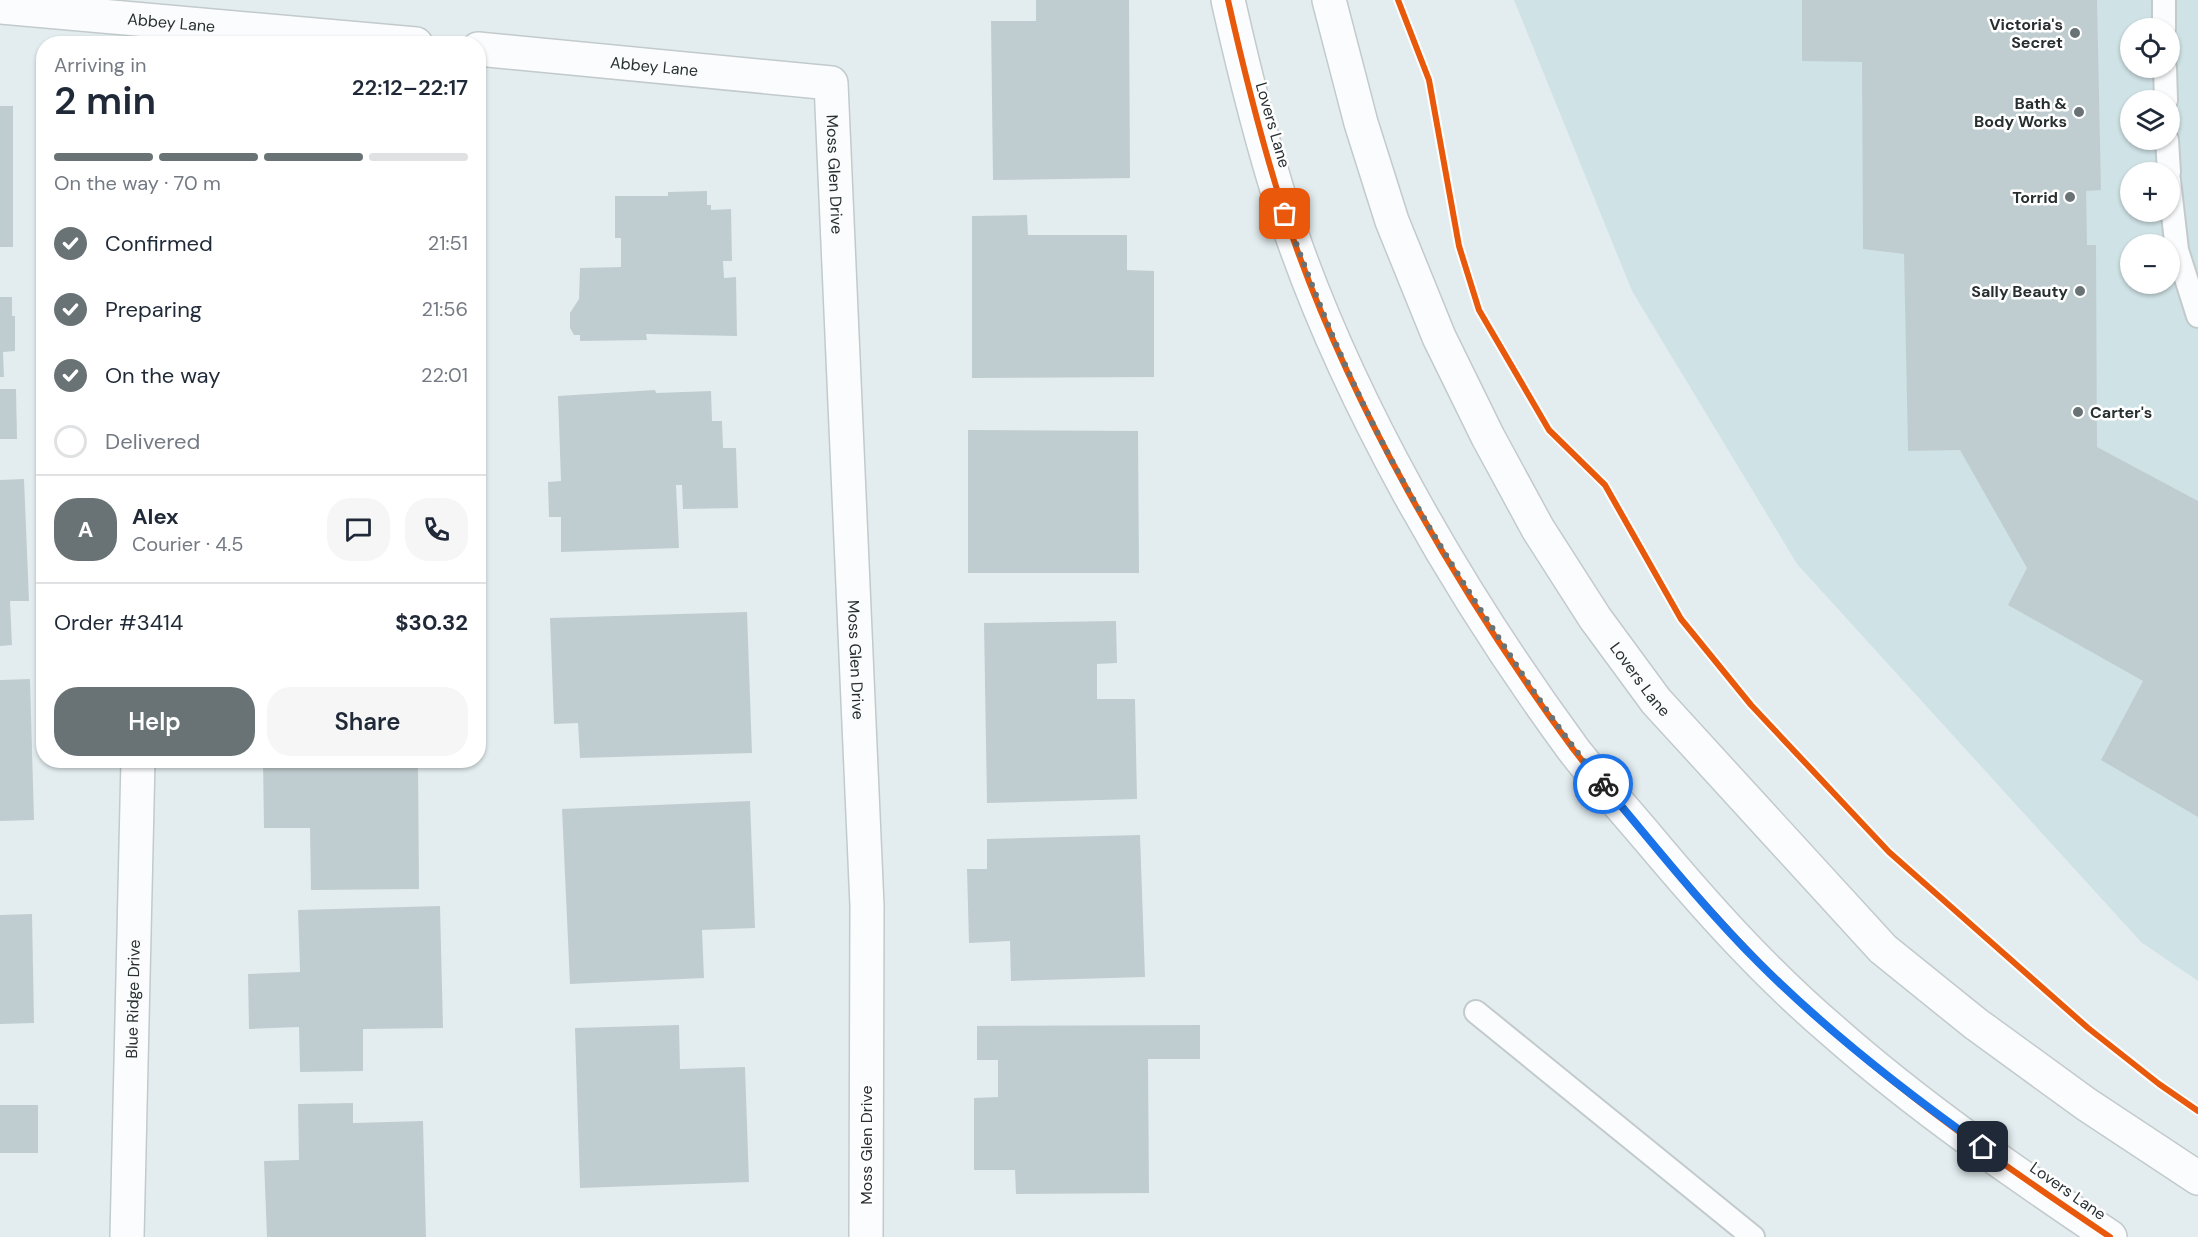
<!DOCTYPE html>
<html lang="en">
<head>
<meta charset="utf-8">
<style>
  :root { --surface:#fff; --page:#f6f6f7; --text:#1f2937; --muted:#747a83; --line:#e0e1e3; --accent:#697274 }
  body { margin:0; font-family:"DM Sans",sans-serif; background:var(--page); color:var(--text); height:100vh; display:flex; flex-direction:column; font-size:22px; white-space:nowrap }
  * { box-sizing:border-box; margin:0 }
  p { font-size:20px; color:var(--muted) }
  .icon { flex:none; width:33px; height:33px; fill:none; stroke:currentColor; stroke-width:2; stroke-linecap:round; stroke-linejoin:round }
  .map { position:relative; flex:1; overflow:hidden }
  .details { position:absolute; left:36px; top:36px; width:450px; height:732px; display:flex; flex-direction:column; background:var(--surface); border-radius:24px; box-shadow:0 2px 4px #0004 }
  .details>* { flex:none }
  .tools { position:absolute; left:2120px; top:18px; display:grid; gap:12px }
  .tools a { display:grid; place-items:center; width:60px; height:60px; border-radius:50%; background:var(--surface); box-shadow:0 2px 4px #0004; font-size:30px }
  .pin { position:absolute; display:grid; place-items:center; width:51px; height:51px; color:#fff; margin:-26px; border-radius:12px; box-shadow:0 3px 9px #0006 }
  .courier { position:absolute; display:grid; place-items:center; width:60px; height:60px; margin:-30px; border:4px solid #1a73e8; border-radius:50%; background:#fff; color:#222; box-shadow:0 2px 8px #0007 }
  .head em { font-style:normal; font-weight:600 }
  .head div { display:flex; flex-direction:column-reverse }
  .head { display:flex; align-items:center; justify-content:space-between; height:102px; padding:0 18px }
  h1 { font-size:39px; font-weight:600; line-height:45px }
  .bar { display:grid; grid-template-columns:repeat(4,1fr); gap:9px 6px; align-content:center; height:72px; padding:0 18px }
  .bar i { height:8px; border-radius:4px; background:var(--line) }
  .bar .active { background:var(--accent) }
  .bar p { grid-column:span 4 }
  .line { display:flex; align-items:center; gap:15px; padding:0 18px; border-top:2px solid var(--line) }
  .line div { flex:1 }
  .round { display:grid; place-items:center; flex:none; width:63px; height:63px; border-radius:24px; background:var(--page) }
  ol { padding:0 18px; list-style:none }
  li { display:flex; align-items:center; gap:18px; height:66px }
  li p { margin-inline-start:auto }
  li .icon { padding:6px; border-radius:50%; background:var(--accent); color:#fff; stroke-width:4 }
  li:last-child { color:var(--muted) }
  li i { width:33px; height:33px; border:3px solid var(--line); border-radius:50% }
  .cta { display:flex; gap:12px; margin-top:auto; padding:12px 18px }
  .cta a { flex:1; height:69px; border-radius:24px; background:var(--accent); color:#fff; font-size:24px; font-weight:600; line-height:69px; text-align:center }
  .cta a+a { background:var(--page); color:var(--text) }
  .map>svg:first-child { display:block }
  .built { fill:#cfe2e6; fill-rule:evenodd }
  .building { fill:#c0cdd0 }
  .lines { fill:none; stroke-linecap:round; stroke-linejoin:round }
  .service-casing { stroke:#c2cacc; stroke-width:26 }
  .minor-casing { stroke:#c2cacc; stroke-width:36 }
  .tertiary-casing { stroke:#c2cacc; stroke-width:36 }
  .service { stroke:#fbfcfd; stroke-width:22 }
  .minor { stroke:#fbfcfd; stroke-width:33 }
  .tertiary { stroke:#fbfcfd; stroke-width:33 }
  .cycleway-casing { stroke:#fff; stroke-width:10 }
  .cycleway { stroke:#e8590c; stroke-width:6 }
  .done { stroke:#697274; stroke-width:6; stroke-dasharray:0 10.8 }
  .route { stroke:#1a73e8; stroke-width:8 }
  .poi-dot { fill:#697274; stroke:#fff; stroke-width:2 }
  .labels { text-anchor:middle; dominant-baseline:central; stroke-width:5; stroke-linejoin:round; paint-order:stroke }
  .street-label { font-size:16px; fill:#282f31; stroke:#fff }
  .poi-label { font-size:16px; font-weight:bold; fill:#282f31; stroke:#fff; text-anchor:end }
</style>
</head>
<body>
<div class="map">
<svg width="2198" height="1237" viewBox="0 0 2198 1237">
  <rect width="100%" height="100%" fill="#e3edf0"/>
  <path class="built" d="M1514 0H2198V981L2141 942 1797 564 1632 291ZM2130 28H2169V68H2130ZM2130 100H2169V140H2130ZM2130 172H2169V212H2130ZM2130 244H2169V284H2130Z"/>
  <g class="building">
    <path d="M1036 0H1129L1130 178 993 180 991 21H1036Z"/>
    <path d="M1802 0H2097L2101 190 2086 191 2087 245H2096L2097 447 2198 501V817L2101 760 2143 681 2008 605 2027 568 1960 450 1908 451 1904 254 1863 249 1862 62 1802 61Z"/>
    <rect x="0" y="106" width="13" height="141"/>
    <path d="M707 191V205H711V210L731 209 732 261H723L724 278 736 277 737 336 646 334 647 340 580 341V335H574L570 328V313L579 299 580 268 621 267V238H615V196H668V192Z"/>
    <path d="M1027 215 1028 235H1127V270L1154 271V377L972 378V216Z"/>
    <path d="M0 297H12V316H15V351L3 352 4 377H0Z"/>
    <path d="M0 389H16L17 439H0Z"/>
    <path d="M655 390 656 393 711 391 712 421H722L723 448H736L738 508 683 509 682 485H676L679 548 561 552V517H549L548 482 561 481 558 396Z"/>
    <path d="M968 430 1138 431 1139 573H968Z"/>
    <path d="M24 479 29 601H10L12 645 0 646V480Z"/>
    <path d="M747 612 752 753 580 758 578 723 554 724 550 618Z"/>
    <path d="M1116 621 1117 663 1097 664V699H1135L1137 799 987 803 984 623Z"/>
    <path d="M30 679 34 820 0 821V680Z"/>
    <path d="M263 760H418L419 889 311 890 310 828H264Z"/>
    <path d="M750 801 755 928 702 930 704 978 570 984 562 809Z"/>
    <path d="M1140 835 1145 977 1011 981 1010 941 969 943 967 869H987V839Z"/>
    <path d="M440 906 443 1028 363 1029V1071L300 1072 299 1027 249 1029 248 974 300 972 298 910Z"/>
    <path d="M32 914 34 1023 0 1024V915Z"/>
    <path d="M679 1025 680 1069 745 1067 749 1182 580 1188 575 1028Z"/>
    <path d="M1200 1025V1059H1148L1149 1193 1016 1194 1015 1170H974V1098L998 1097V1060H977V1026Z"/>
    <path d="M353 1103V1123L423 1121 426 1237H267L264 1161 299 1160 298 1104Z"/>
    <rect x="0" y="1105" width="38" height="48"/>
  </g>
  <g class="lines">
    <g class="service-casing">
      <g id="service">
        <path d="M2164 0V28"/>
        <path d="M2165 68 2166 100"/>
        <path d="M2167 140 2169 172"/>
        <path d="M2169 180 2177 250 2198 316"/>
        <path d="M1476 1012 1753 1237"/>
      </g>
    </g>
    <g class="minor-casing">
      <g id="minor">
        <path id="s1" d="M0 7 416 44"/>
        <path id="s2" d="M478 49 831 83 867 906 866 1237"/>
        <path id="s3" d="M127 1237 138 760"/>
      </g>
    </g>
    <g class="tertiary-casing">
      <g id="tertiary">
        <path d="M1228 0C1244 71 1262 143 1284 212 1345 398 1457 591 1573 749 1597 780 1624 809 1649 839 1706 907 1765 973 1833 1031 1919 1107 2015 1173 2110 1237"/>
        <path id="s4" d="M1329 0 1361 123 1392 221 1439 337 1488 437 1538 529 1595 618 1656 701 1883 949 1976 1024 2086 1104 2198 1178"/>
      </g>
    </g>
    <use href="#service" class="service"/>
    <use href="#minor" class="minor"/>
    <use href="#tertiary" class="tertiary"/>
    <g class="cycleway-casing">
      <g id="cycleway">
        <path d="M1228 0C1244 71 1262 143 1284 212 1345 398 1457 591 1573 749 1597 780 1624 809 1649 839 1706 907 1765 973 1833 1031 1919 1107 2015 1173 2110 1237"/>
        <path d="M1398 0 1429 80 1459 246 1479 310 1549 430 1605 485 1681 619 1751 705 1889 852 2088 1028 2159 1084 2198 1111"/>
      </g>
    </g>
    <use href="#cycleway" class="cycleway"/>
  </g>
  <g class="lines">
    <path class="done" d="M1285 214C1308 275 1331 336 1359 395 1398 478 1445 556 1495 632 1529 685 1563 737 1603 784"/>
    <path class="route" d="M1603 784C1654 845 1703 907 1759 963 1827 1031 1904 1091 1983 1147"/>
  </g>
  <g class="poi-dot">
    <circle cx="2075" cy="33" r="6"/>
    <circle cx="2079" cy="112" r="6"/>
    <circle cx="2070" cy="197" r="6"/>
    <circle cx="2080" cy="291" r="6"/>
    <circle cx="2078" cy="412" r="6"/>
  </g>
  <g class="labels">
    <g class="street-label">
      <text stroke="none"><textPath href="#s1" startOffset="172">Abbey Lane</textPath></text>
      <text stroke="none"><textPath href="#s2" startOffset="177">Abbey Lane</textPath></text>
      <text transform="translate(1273 125) rotate(74)">Lovers Lane</text>
      <text stroke="none"><textPath href="#s2" startOffset="446">Moss Glen Drive</textPath></text>
      <text stroke="none"><textPath href="#s2" startOffset="932">Moss Glen Drive</textPath></text>
      <text stroke="none"><textPath href="#s4" startOffset="753">Lovers Lane</textPath></text>
      <text stroke="none"><textPath href="#s3" startOffset="238">Blue Ridge Drive</textPath></text>
      <text transform="translate(866 1145) rotate(-90)">Moss Glen Drive</text>
      <text transform="translate(2068 1191) rotate(35)">Lovers Lane</text>
    </g>
    <g class="poi-label">
      <text x="2063" y="24">Victoria's<tspan x="2063" dy="18">Secret</tspan></text>
      <text x="2067" y="103">Bath &amp;<tspan x="2067" dy="18">Body Works</tspan></text>
      <text x="2058" y="197">Torrid</text>
      <text x="2068" y="291">Sally Beauty</text>
      <text x="2090" y="412" text-anchor="start">Carter's</text>
    </g>
  </g>
</svg>
<div class="tools">
<a><svg class="icon" aria-label="locate" viewBox="0 0 24 24"><circle cx="12" cy="12" r="6"/><path d="M12 2v4M12 18v4M2 12h4M18 12h4"/></svg></a>
<a><svg class="icon" aria-label="layers" viewBox="0 0 24 24"><path d="M12 4l9 5-9 5-9-5zM3 14l9 5 9-5"/></svg></a>
<a>+</a>
<a>−</a>
</div>
<div class="pin" style="left:1285px;top:214px;background:#ea580c"><svg class="icon" aria-label="bag" viewBox="0 0 24 24"><path d="M5 8h14l-1 12H6zM9 8a3 3 0 0 1 6 0"/></svg></div>
<div class="pin" style="left:1983px;top:1147px;background:#1f2937"><svg class="icon" aria-label="home" viewBox="0 0 24 24"><path d="M3 11l9-7 9 7M6 9v11h12V9"/></svg></div>
<div class="courier" style="left:1603px;top:784px"><svg class="icon" aria-label="bike" viewBox="0 0 24 24"><circle cx="6" cy="16" r="4"/><circle cx="18" cy="16" r="4"/><path d="M6 16l4-8h5l3 8M10 8l3 8H6M13 5h3"/></svg></div>
<section class="details">
<div class="head"><div><h1>2 min</h1><p>Arriving in</p></div><em>22:12–22:17</em></div>
<div class="bar"><i class="active"></i><i class="active"></i><i class="active"></i><i></i><p>On the way · 70 m</p></div>
<ol>
<li><svg class="icon" aria-label="check" viewBox="0 0 24 24"><path d="M5 12l5 5 9-10"/></svg>Confirmed<p>21:51</p></li>
<li><svg class="icon" aria-label="check" viewBox="0 0 24 24"><path d="M5 12l5 5 9-10"/></svg>Preparing<p>21:56</p></li>
<li><svg class="icon" aria-label="check" viewBox="0 0 24 24"><path d="M5 12l5 5 9-10"/></svg>On the way<p>22:01</p></li>
<li><i></i>Delivered</li>
</ol>
<div class="line" style="height:108px"><b class="round" style="background:var(--accent);color:#fff">A</b><div><b>Alex</b><p>Courier · 4.5</p></div><a class="round"><svg class="icon" aria-label="chat" viewBox="0 0 24 24"><path d="M4 5h16v11H9l-5 4z"/></svg></a><a class="round"><svg class="icon" aria-label="phone" viewBox="0 0 24 24"><path d="M5 4h4l2 5-3 2q2 4 5 5l2-3 5 2v4C11 20 4 13 5 4z"/></svg></a></div>
<div class="line" style="height:78px"><div>Order #3414</div><b>$30.32</b></div>
<div class="cta"><a>Help</a><a>Share</a></div>
</section>
</div>
</body>
</html>
